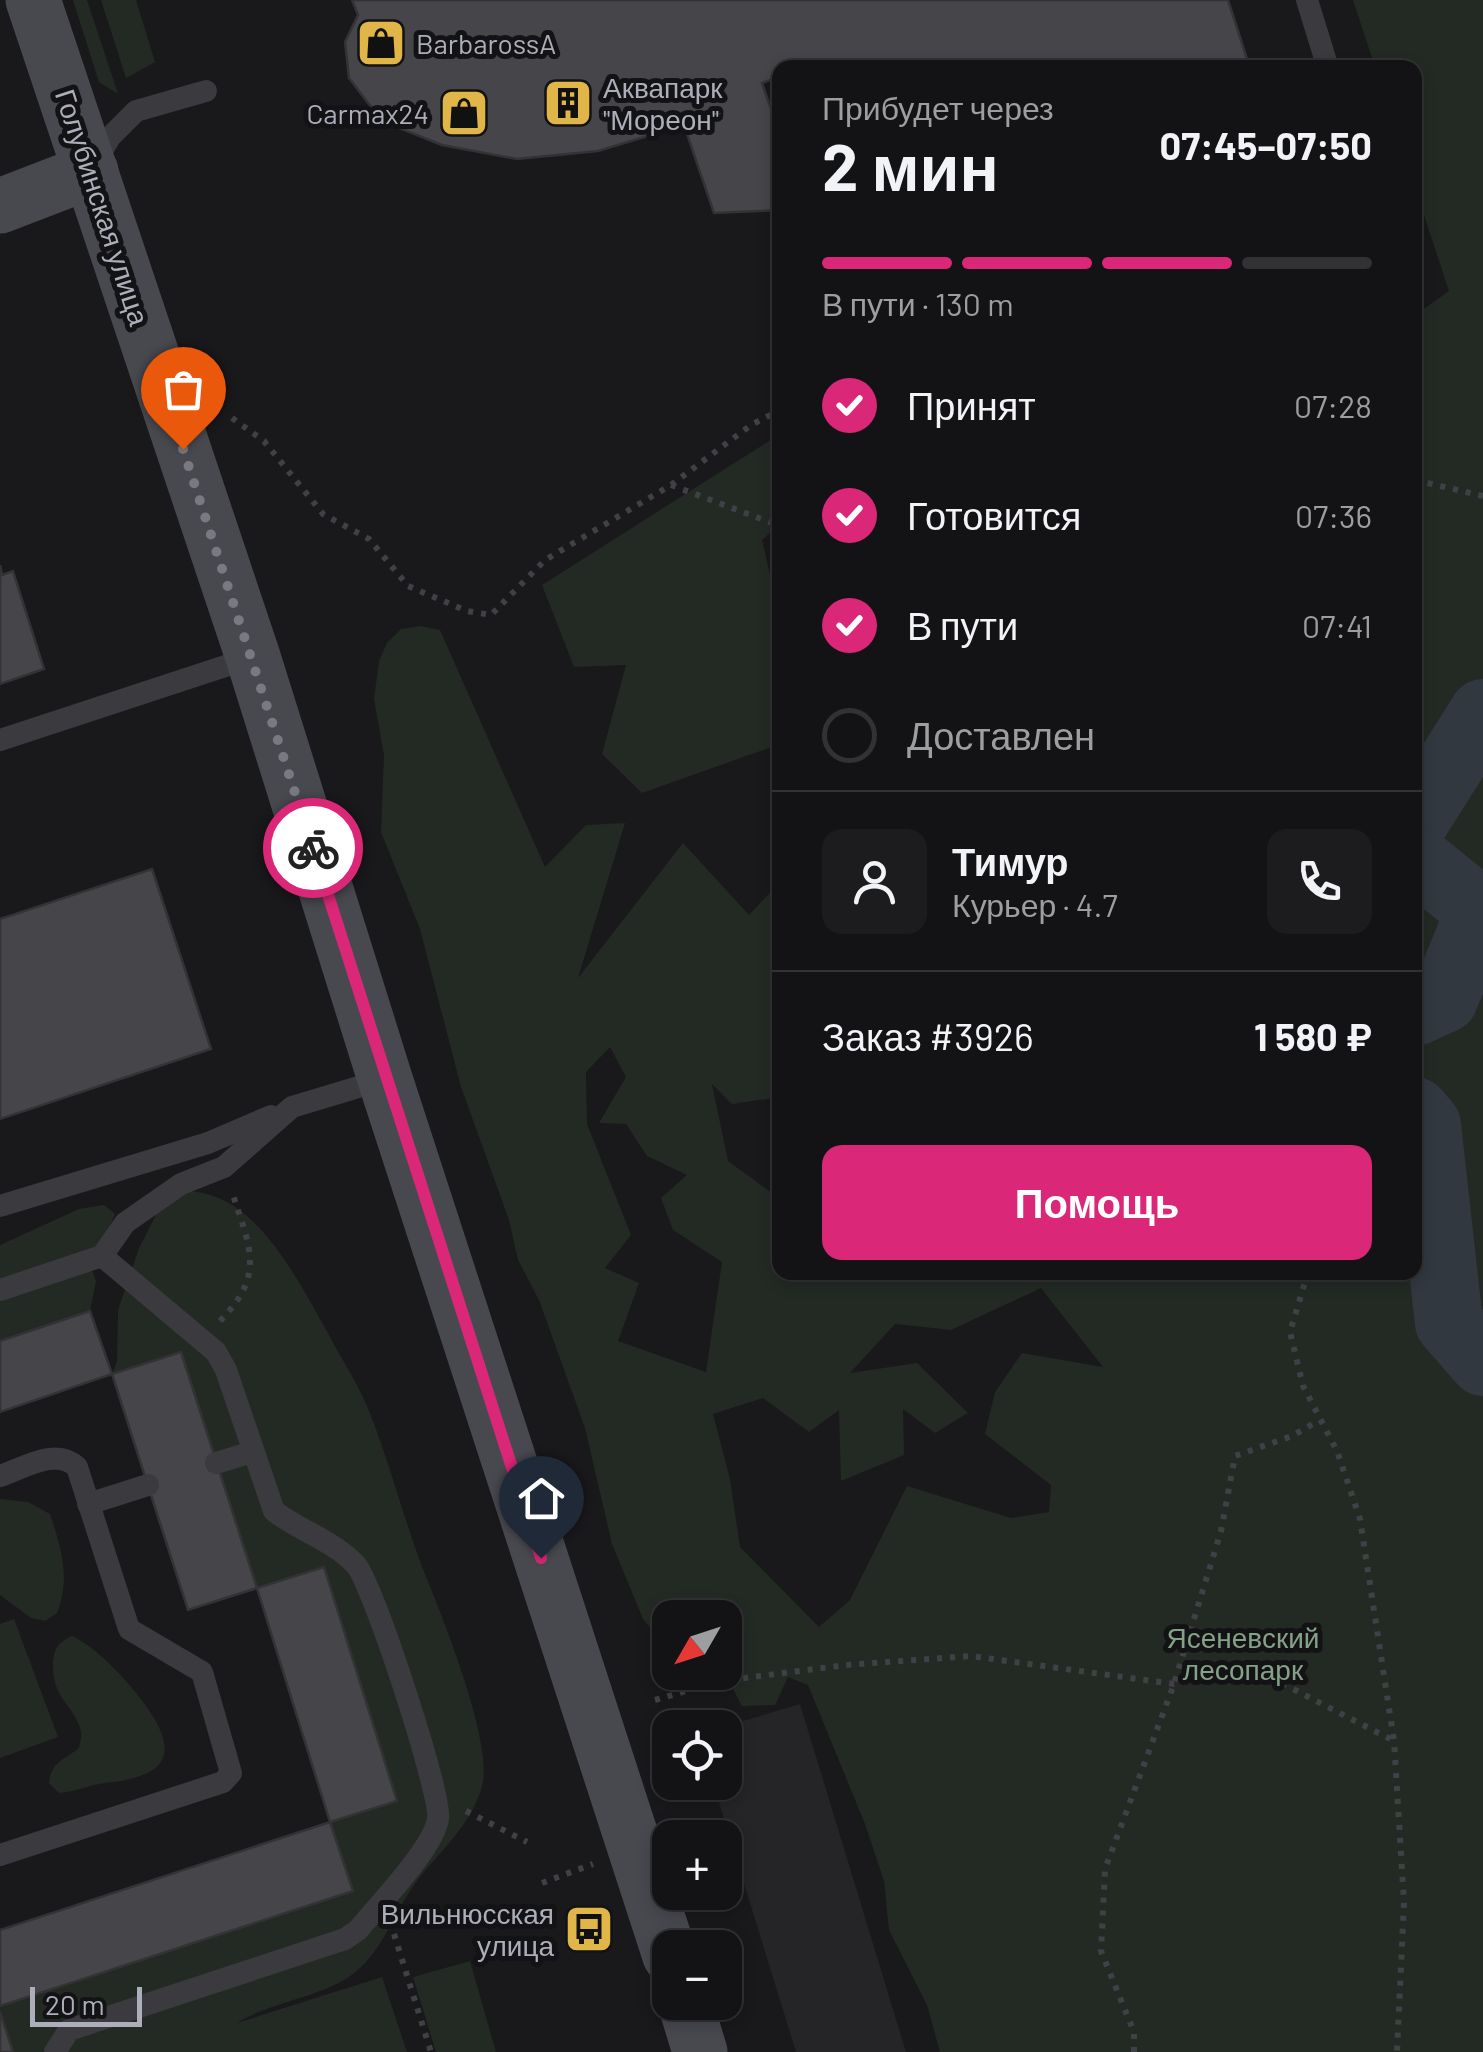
<!DOCTYPE html>
<html lang="ru">
<head>
<meta charset="utf-8">
<style>
  :root { --surface:#131214; --page:#1c1b1d; --text:#f1f3f6; --muted:#9d9ea0; --line:#323234; --accent:#db2777 }
  body { margin:0; font-family:Barlow,sans-serif; background:var(--page); color:var(--text); height:100vh; display:flex; flex-direction:column; font-size:38px; white-space:nowrap }
  * { box-sizing:border-box; margin:0 }
  p { font-size:32px; color:var(--muted) }
  .icon { flex:none; width:55px; height:55px; fill:none; stroke:currentColor; stroke-width:2; stroke-linecap:round; stroke-linejoin:round }
  .map { position:relative; flex:1; overflow:hidden }
  .panel { position:absolute; left:772px; top:60px; width:650px; height:1220px; display:flex; flex-direction:column; background:var(--surface); border-radius:20px; box-shadow:0 5px 15px #0003,0 0 0 2px var(--line) }
  .panel>* { flex:none }
  .needle { width:65px; rotate:231deg }
  .fabs { position:absolute; left:652px; top:1600px; display:grid; gap:20px }
  .fabs a { display:grid; place-items:center; width:90px; height:90px; border-radius:20px; background:var(--surface); box-shadow:0 5px 15px #0003,0 0 0 2px var(--line); font-size:50px }
  .scale { position:absolute; left:30px; bottom:25px; width:112px; box-sizing:border-box; padding-left:10px; border:5px solid #acafb9; border-top:0; font-size:28px; line-height:35px; white-space:nowrap; color:#acafb9; -webkit-text-stroke:8px #131315; paint-order:stroke }
  .pin { position:absolute; display:grid; place-items:center; width:85px; height:85px; color:#fff; margin:-102px -42px; border-radius:50% 50% 50% 0; rotate:-45deg; box-shadow:0 0 10px #0007 }
  .pin .icon { rotate:45deg }
  .courier { position:absolute; display:grid; place-items:center; width:100px; height:100px; margin:-50px; border:8px solid #db2777; border-radius:50%; background:#fff; color:#222; box-shadow:0 2px 12px #0007 }
  .headline em { font-style:normal; font-weight:700 }
  .headline div { display:flex; flex-direction:column-reverse }
  .headline { display:flex; align-items:center; justify-content:space-between; height:170px; padding:0 50px }
  h1 { font-size:65px; font-weight:700; line-height:75px }
  .bar { display:grid; grid-template-columns:repeat(4,1fr); gap:15px 10px; align-content:center; height:120px; padding:0 50px }
  .bar i { height:12px; border-radius:8px; background:var(--line) }
  .bar .selected { background:var(--accent) }
  .bar p { grid-column:span 4 }
  .line { display:flex; align-items:center; gap:25px; padding:0 50px; border-top:2px solid var(--line) }
  .line div { flex:1 }
  .round { display:grid; place-items:center; flex:none; width:105px; height:105px; border-radius:20px; background:var(--page) }
  ol { padding:0 50px; list-style:none }
  li { display:flex; align-items:center; gap:30px; height:110px }
  li p { margin-inline-start:auto }
  li .icon { padding:10px; border-radius:50%; background:var(--accent); color:#fff; stroke-width:4 }
  li:last-child { color:var(--muted) }
  li i { width:55px; height:55px; border:5px solid var(--line); border-radius:50% }
  .action { display:flex; gap:20px; margin-top:auto; padding:20px 50px }
  .action a { flex:1; height:115px; border-radius:20px; background:var(--accent); color:#fff; font-size:40px; font-weight:700; line-height:115px; text-align:center }
  .map>svg:first-child { display:block }
  .built { fill:#252427 }
  .green { fill:#232a24; fill-rule:evenodd }
  .lines { fill:none; stroke-linecap:round; stroke-linejoin:round }
  .river { stroke:#31383f; stroke-width:68 }
  .building { fill:#46464a; stroke:#333336; stroke-width:2.5 }
  .path { stroke:#404146; stroke-width:6; stroke-dasharray:5 8; stroke-linecap:butt }
  .lane { stroke:#3a3a3f; stroke-width:22 }
  .secondary { stroke:#48494f; stroke-width:55 }
  .done { stroke:#797a81; stroke-width:10; stroke-dasharray:0 18 }
  .route { stroke:#db2777; stroke-width:12 }
  .labels { text-anchor:middle; dominant-baseline:central; stroke-width:10; stroke-linejoin:round; paint-order:stroke }
  .poi-label { font-size:28px; fill:#acafb9; stroke:#131315; text-anchor:start }
  .street-label { font-size:28px; fill:#acafb9; stroke:#131315 }
  .park-label { font-size:28px; fill:#85a288; stroke:#131315 }
</style>
</head>
<body>
<div class="map">
<svg width="1483" height="2052" viewBox="0 0 1483 2052">
  <rect width="100%" height="100%" fill="#19181a"/>
  <path class="built" d="M800 1704 906 2052H796L713 1783 725 1782 723 1727Z"/>
  <g class="green">
    <path d="M73 0H87L118 94 99 82Z"/>
    <path d="M101 0H136L155 62 126 78Z"/>
    <path d="M1353 0H1483V2052H940L927 2005 889 1930 884 1881 865 1824 808 1685 788 1677 775 1705 742 1706 726 1676 711 1673 725 1672V1618H670V1652L643 1619 612 1544 585 1428 539 1300 518 1260 509 1220 461 1087 420 929 381 832 384 755 374 699 379 661 387 643 401 629 420 626 440 630 545 867 586 825 625 823 578 978 683 843 749 915 780 882V1097L732 1104 712 1084 728 1161 780 1199V1272H1415V315L1449 291 1415 188V68L1375 67ZM610 1047 626 1077 599 1123 626 1124 647 1156 687 1175 661 1198 673 1230 722 1262 706 1372 618 1341 639 1283 605 1268 631 1235 587 1124 586 1072ZM1041 1288 1103 1367 1022 1353 995 1392 985 1434 1051 1485 1049 1512 1011 1518 907 1486 850 1600 819 1627 740 1547 730 1479 713 1414 763 1398 809 1432 839 1410 841 1481 904 1455 903 1409 935 1433 968 1413 917 1363 850 1373 895 1324 951 1330Z"/>
    <path d="M780 434V524L762 540 780 617V744L642 793 602 754 626 665 574 667 542 585Z"/>
    <path d="M188 1191C206 1192 223 1198 238 1209 277 1237 307 1296 330 1337 343 1362 359 1385 369 1411 390 1463 403 1517 423 1569 441 1614 494 1742 482 1786 471 1827 438 1852 414 1885 392 1916 382 1954 349 1977 314 1999 271 2002 237 2023L382 1977 407 2052H13L0 2012V2006L353 1890 330 1822 397 1801 324 1568 257 1588 181 1353 112 1374 117 1361 118 1310 139 1248 157 1213Z"/>
    <path d="M104 1205 115 1214 91 1268 96 1281 90 1311 0 1341V1245L79 1209Z"/>
    <path d="M0 1499 28 1502 50 1514C61 1548 71 1578 57 1613L45 1621 31 1618 0 1595Z"/>
    <path d="M14 1619 58 1737 0 1758V1624Z"/>
    <path d="M72 1636C94 1646 121 1674 136 1693 178 1745 179 1776 105 1783 89 1785 75 1792 59 1793L49 1783C51 1762 64 1760 79 1748 80 1742 82 1738 81 1732 77 1708 53 1700 53 1667 53 1650 57 1643 72 1636Z"/>
    <path d="M470 1961 496 2052H436L413 1977Z"/>
  </g>
  <g class="lines">
    <g class="river">
      <path d="M1415 821 1483 713"/>
      <path d="M1415 858 1480 911 1444 999 1415 1012"/>
      <path d="M1415 1111 1427 1125 1449 1323 1483 1362"/>
    </g>
  </g>
  <g class="building">
    <path d="M352 0H1228L1250 68H780V76L762 83 780 135V210L714 213 684 125 598 151 517 159 442 145 399 128 375 112 349 78 345 42 358 15Z"/>
    <path d="M0 565 2 575 13 571 44 669 0 684Z"/>
    <path d="M152 869 211 1049 0 1119V919Z"/>
    <path d="M90 1311 112 1374 0 1412V1341Z"/>
    <path d="M181 1352 257 1588 188 1610 112 1374Z"/>
    <path d="M324 1567 397 1801 330 1822 257 1588Z"/>
    <path d="M330 1822 353 1891 0 2006V1930Z"/>
    <path d="M0 2012 13 2052H0Z"/>
  </g>
  <g class="lines">
    <g class="path">
      <path d="M232 418 264 441 323 514 369 539 408 586 467 611 491 615 545 560 671 485 751 425 780 410"/>
      <path d="M1415 480 1483 496"/>
      <path d="M671 485 780 526"/>
      <path d="M1308 1272 1290 1332 1303 1386 1337 1451 1360 1519 1394 1741 1404 1902 1397 2052"/>
      <path d="M220 1321C266 1274 250 1248 232 1192"/>
      <path d="M655 1700 721 1681 846 1665 971 1656 1174 1684 1232 1670 1266 1675 1394 1741"/>
      <path d="M466 1811 527 1842"/>
      <path d="M678 1836 696 1830"/>
      <path d="M542 1883 593 1864"/>
      <path d="M394 1934 431 2052"/>
      <path d="M1134 2052V2032L1101 1951 1105 1869 1174 1684 1221 1531 1235 1456 1292 1436 1318 1421"/>
    </g>
    <g class="lane">
      <path d="M1307 0 1328 68"/>
      <path d="M95 163 110 137 136 111 206 91"/>
      <path d="M0 740 253 657"/>
      <path d="M0 1206 208 1143 271 1116"/>
      <path d="M0 1290 102 1256 125 1223 181 1184 224 1167 292 1107 385 1079"/>
      <path d="M216 1463 252 1452"/>
      <path d="M0 1476C24 1468 56 1447 77 1467L129 1629 202 1672 231 1773 223 1782 0 1855"/>
      <path d="M88 1504 148 1485"/>
      <path d="M55 2052 69 2030 345 1939 358 1930C379 1904 433 1849 438 1819 442 1795 373 1584 356 1565 334 1541 300 1531 274 1511L226 1370 216 1352 102 1256"/>
    </g>
    <g class="secondary">
      <path d="M33 0 253 657 385 1079 670 1956"/>
      <path d="M0 206 91 171"/>
      <path d="M685 2002 700 2052"/>
    </g>
  </g>
  <g class="lines">
    <path class="done" d="M183 449 313 848"/>
    <path class="route" d="M313 848 541 1558"/>
  </g>
  <defs>
    <g id="shop-square" transform="scale(2.5)"><rect x="-9" y="-9" width="18" height="18" rx="4" fill="#e1b649" stroke="#131315"/><path d="M-5-2.5h2.3a2.7 3.5 0 0 1 5.4 0H5L5.5 6h-11ZM-1.5-2.5h3a1.5 2.3 0 0 0-3 0Z" fill="#111"/></g>
    <g id="building-square" transform="scale(2.5)"><rect x="-9" y="-9" width="18" height="18" rx="4" fill="#e1b649" stroke="#131315"/><path d="M-4-6H4V6H1V3H-1V6H-4ZM-2.5-4.3h1.7v1.8h-1.7ZM.8-4.3h1.7v1.8H.8ZM-2.5-1h1.7V.8h-1.7ZM.8-1h1.7V.8H.8Z" fill="#111"/></g>
    <g id="bus-square" transform="scale(2.5)"><rect x="-9" y="-9" width="18" height="18" rx="4" fill="#e1b649" stroke="#131315"/><path d="M-5-6H5V4H4V6H2V4H-2V6H-4V4H-5ZM-3.5-4V0h7V-4ZM-3.5 1.2v1.5H-2V1.2ZM2 1.2v1.5H3.5V1.2Z" fill="#111"/></g>
  </defs>
  <g fill-rule="evenodd">
    <use href="#shop-square" x="381" y="43"/>
    <use href="#building-square" x="568" y="103"/>
    <use href="#shop-square" x="464" y="113"/>
    <use href="#bus-square" x="589" y="1929"/>
  </g>
  <g class="labels">
    <g class="poi-label">
      <text x="416" y="43">BarbarossA</text>
      <text x="603" y="87">Аквапарк<tspan x="603" dy="32">"Мореон"</tspan></text>
      <text x="429" y="113" text-anchor="end">Carmax24</text>
      <text x="554" y="1913" text-anchor="end">Вильнюсская<tspan x="554" dy="32">улица</tspan></text>
    </g>
    <g class="street-label">
      <text transform="translate(103 207) rotate(72)">Голубинская улица</text>
    </g>
    <g class="park-label">
      <text x="1243" y="1637">Ясеневский<tspan x="1243" dy="32">лесопарк</tspan></text>
    </g>
  </g>
</svg>
<div class="fabs">
<a><svg class="needle" viewBox="-14 -14 28 28"><path d="M0-13l5 13h-10z" fill="#e53935"/><path d="M0 13l5-13h-10z" fill="#9d9ea0"/></svg></a>
<a><svg class="icon" aria-label="locate" viewBox="0 0 24 24"><circle cx="12" cy="12" r="6"/><path d="M12 2v4M12 18v4M2 12h4M18 12h4"/></svg></a>
<a>+</a>
<a>−</a>
</div>
<div class="scale">20 m</div>
<div class="pin" style="left:183px;top:449px;background:#ea580c"><svg class="icon" aria-label="bag" viewBox="0 0 24 24"><path d="M5 8h14l-1 12H6zM9 8a3 3 0 0 1 6 0"/></svg></div>
<div class="pin" style="left:541px;top:1558px;background:#1f2937"><svg class="icon" aria-label="home" viewBox="0 0 24 24"><path d="M3 11l9-7 9 7M6 9v11h12V9"/></svg></div>
<div class="courier" style="left:313px;top:848px"><svg class="icon" aria-label="bike" viewBox="0 0 24 24"><circle cx="6" cy="16" r="4"/><circle cx="18" cy="16" r="4"/><path d="M6 16l4-8h5l3 8M10 8l3 8H6M13 5h3"/></svg></div>
<section class="panel">
<div class="headline"><div><h1>2 мин</h1><p>Прибудет через</p></div><em>07:45–07:50</em></div>
<div class="bar"><i class="selected"></i><i class="selected"></i><i class="selected"></i><i></i><p>В пути · 130 m</p></div>
<ol>
<li><svg class="icon" aria-label="check" viewBox="0 0 24 24"><path d="M5 12l5 5 9-10"/></svg>Принят<p>07:28</p></li>
<li><svg class="icon" aria-label="check" viewBox="0 0 24 24"><path d="M5 12l5 5 9-10"/></svg>Готовится<p>07:36</p></li>
<li><svg class="icon" aria-label="check" viewBox="0 0 24 24"><path d="M5 12l5 5 9-10"/></svg>В пути<p>07:41</p></li>
<li><i></i>Доставлен</li>
</ol>
<div class="line" style="height:180px"><a class="round"><svg class="icon" aria-label="person" viewBox="0 0 24 24"><circle cx="12" cy="8" r="4"/><path d="M4 21q1-7 8-7t8 7"/></svg></a><div><b>Тимур</b><p>Курьер · 4.7</p></div><a class="round"><svg class="icon" aria-label="phone" viewBox="0 0 24 24"><path d="M5 4h4l2 5-3 2q2 4 5 5l2-3 5 2v4C11 20 4 13 5 4z"/></svg></a></div>
<div class="line" style="height:130px"><div>Заказ #3926</div><b>1 580 ₽</b></div>
<div class="action"><a>Помощь</a></div>
</section>
</div>
</body>
</html>
